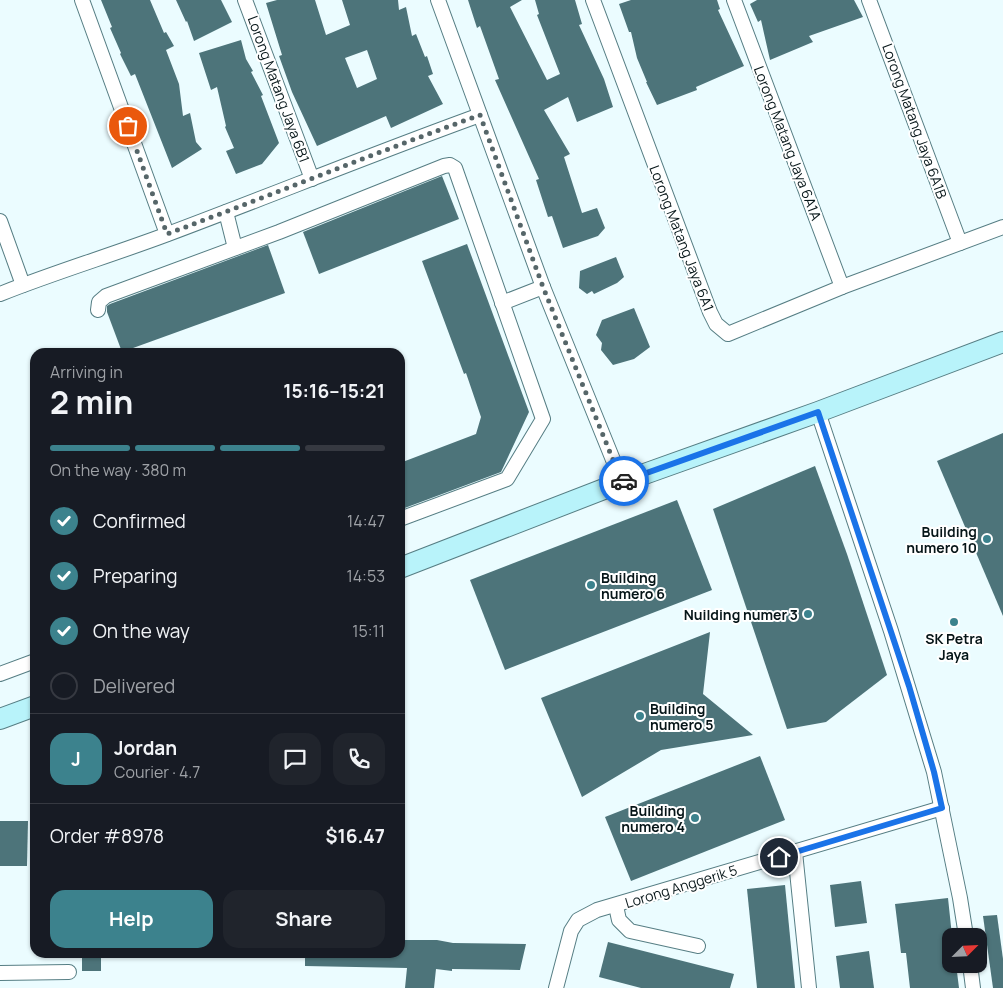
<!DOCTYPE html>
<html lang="en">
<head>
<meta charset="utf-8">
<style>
  :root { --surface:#171b24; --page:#20242c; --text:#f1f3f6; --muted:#9ea1a6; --line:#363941; --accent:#3c828d }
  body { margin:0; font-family:Manrope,sans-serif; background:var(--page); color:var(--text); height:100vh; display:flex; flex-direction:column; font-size:19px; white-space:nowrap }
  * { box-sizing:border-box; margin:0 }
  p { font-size:16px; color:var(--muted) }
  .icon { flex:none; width:28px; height:28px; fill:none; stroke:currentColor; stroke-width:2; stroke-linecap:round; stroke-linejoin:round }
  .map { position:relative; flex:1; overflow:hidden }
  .side { position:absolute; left:30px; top:348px; width:375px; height:610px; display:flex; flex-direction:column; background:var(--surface); border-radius:15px; box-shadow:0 1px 4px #0004 }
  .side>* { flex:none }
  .needle { width:32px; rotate:66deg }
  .fabs { position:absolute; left:942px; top:928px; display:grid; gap:10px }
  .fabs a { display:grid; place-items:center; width:45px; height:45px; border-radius:10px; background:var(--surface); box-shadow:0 1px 4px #0004; font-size:25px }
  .pin { position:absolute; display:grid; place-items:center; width:42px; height:42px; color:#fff; margin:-21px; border:2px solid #fff; border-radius:50%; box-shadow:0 1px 5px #0007 }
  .courier { position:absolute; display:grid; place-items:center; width:50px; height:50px; margin:-25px; border:4px solid #1a73e8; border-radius:50%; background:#fff; color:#222; box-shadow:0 1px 6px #0007 }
  .head em { font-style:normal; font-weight:700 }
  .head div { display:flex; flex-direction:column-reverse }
  .head { display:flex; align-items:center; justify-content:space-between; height:85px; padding:0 20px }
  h1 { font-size:32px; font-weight:700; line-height:38px }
  .bar { display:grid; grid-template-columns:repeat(4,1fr); gap:8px 5px; align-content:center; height:60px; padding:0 20px }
  .bar i { height:6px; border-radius:4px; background:var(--line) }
  .bar .selected { background:var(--accent) }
  .bar p { grid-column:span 4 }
  .line { display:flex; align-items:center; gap:12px; padding:0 20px; border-top:1px solid var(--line) }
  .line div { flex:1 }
  .round { display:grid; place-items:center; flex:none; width:52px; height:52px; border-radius:15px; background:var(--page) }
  ol { padding:0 20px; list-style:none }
  li { display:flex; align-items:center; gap:15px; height:55px }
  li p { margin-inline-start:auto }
  li .icon { padding:5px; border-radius:50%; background:var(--accent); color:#fff; stroke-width:4 }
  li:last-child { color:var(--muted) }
  li i { width:28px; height:28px; border:2px solid var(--line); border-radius:50% }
  .button { display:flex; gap:10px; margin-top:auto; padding:10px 20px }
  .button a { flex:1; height:58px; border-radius:15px; background:var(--accent); color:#fff; font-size:20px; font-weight:700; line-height:58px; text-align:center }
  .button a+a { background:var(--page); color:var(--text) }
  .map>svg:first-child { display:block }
  .building { fill:#4d747a; fill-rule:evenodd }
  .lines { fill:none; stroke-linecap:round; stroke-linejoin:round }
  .street-casing { stroke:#567e84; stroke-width:16 }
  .secondary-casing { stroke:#567e84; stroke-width:22 }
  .street { stroke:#fff; stroke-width:14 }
  .secondary { stroke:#b8f3fa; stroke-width:20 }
  .done { stroke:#566669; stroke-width:5; stroke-dasharray:0 9 }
  .route { stroke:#1a73e8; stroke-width:6 }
  .poi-dot { fill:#3c828d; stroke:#fff; stroke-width:2 }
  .labels { text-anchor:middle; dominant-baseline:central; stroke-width:4; stroke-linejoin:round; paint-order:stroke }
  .street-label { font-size:14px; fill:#061518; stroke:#fff }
  .poi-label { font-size:14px; font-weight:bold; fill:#061518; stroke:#fff; text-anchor:end }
</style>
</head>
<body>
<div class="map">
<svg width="1003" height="988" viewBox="0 0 1003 988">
  <rect width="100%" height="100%" fill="#ebfcff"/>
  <g class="building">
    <path d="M101 0H150L164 33 166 32 174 46 166 50 179 84 183 116 190 113 196 142 202 149 172 168 135 74 131 76 120 54 121 53 110 28 112 27Z"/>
    <path d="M176 0H221L232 22 194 41 187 21 186 22Z"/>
    <path d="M277 0H315L326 35 350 25 342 0H398L399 10 406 7 412 36 416 34 425 57 427 56 433 74 428 76 443 104 391 128 386 116 317 146 292 92 279 56 282 55 266 3ZM367 50 377 79 357 88 345 58Z"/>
    <path d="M468 0H522L510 7 547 80 560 74 537 15 539 14 535 0H575L582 24 579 25 604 79 613 107 577 122 568 97 544 110 570 154 564 157 582 213 597 208 605 228 598 236 563 248 552 216 548 217 536 180 539 179 495 80 499 79 480 26 477 28Z"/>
    <path d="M631 0H717L720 9 718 10 744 66 696 87 697 90 657 105 646 82H647L637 58 631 32H629L619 4Z"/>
    <path d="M757 0H854L863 17 809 36 813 42 770 60 761 20 758 22 750 4Z"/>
    <path d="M241 40 246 59 253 71 251 72 263 95 261 96 279 143 262 164 236 174 226 151 234 148 225 127 226 126 217 87 211 90 199 53Z"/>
    <path d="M442 176 459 219 319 274 303 232Z"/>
    <path d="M467 244 529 412 501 472 402 509 400 502V463L476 434 481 417 466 373 464 374 422 261Z"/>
    <path d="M268 245 285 293 122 352 107 312V306L110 304Z"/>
    <path d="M616 257 624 277 617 283 594 294 592 291 587 294 579 288 580 271Z"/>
    <path d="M634 308 650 347 634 359 613 365 601 350 602 343 596 335 602 320Z"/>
    <path d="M1003 433V616L937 461Z"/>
    <path d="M815 466 847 554 887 675 826 722 787 729 713 509Z"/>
    <path d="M677 500 712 590 505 670 470 580Z"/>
    <path d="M710 632 703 694 753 735 661 750 582 797 541 698Z"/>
    <path d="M760 756 785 820 631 881 605 817Z"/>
    <path d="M0 821H28L27 866H0Z"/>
    <path d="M861 881 867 923 835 927 830 885Z"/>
    <path d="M785 885 795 988H757L747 889Z"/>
    <path d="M948 898 952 936 951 964H956L959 988H910L906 953H901L895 904Z"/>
    <path d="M997 915 1003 959V988H993L983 916Z"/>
    <path d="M401 940H437L453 943 526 944 520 970 452 969V971L436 969 434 988H405L407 968 305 966V952H401Z"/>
    <path d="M608 942 734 974 730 988H641L599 977Z"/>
    <path d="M869 951 874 988H840L836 956Z"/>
    <rect x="82" y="952" width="19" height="19"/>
  </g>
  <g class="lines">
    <g class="street-casing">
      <g id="street">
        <path d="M82 0 167 234"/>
        <path d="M245 0 312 179"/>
        <path d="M438 0 543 287 622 482"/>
        <path d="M593 0 710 312 716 324 728 334 842 287 1003 227"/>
        <path d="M734 0 842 287"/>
        <path d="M869 0 960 243"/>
        <path d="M226 212 235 248"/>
        <path d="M0 221 23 285"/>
        <path d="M0 294C55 272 112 255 168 234 272 195 375 153 480 115"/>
        <path d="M502 303 543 287"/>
        <path d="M98 310 99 302 106 296 279 232 444 166 450 165 455 168 543 419 507 479 400 519"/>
        <path d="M818 412 891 631 934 772 960 898 966 936"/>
        <path d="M0 674 35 661"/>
        <path d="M795 852 809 988"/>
        <path d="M616 906 619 920 630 931 698 946"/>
        <path d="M970 964 973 988"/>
        <path d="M0 973 69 972"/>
        <path d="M556 988 571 931 578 920 597 910 942 808"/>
      </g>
    </g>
    <g class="secondary-casing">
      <g id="secondary">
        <path d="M400 568 622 482 818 412 1003 342"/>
        <path d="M0 719 35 706"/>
      </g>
    </g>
    <use href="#street" class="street"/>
    <use href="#secondary" class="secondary"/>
  </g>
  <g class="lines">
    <path class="done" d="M128 126 167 234C271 195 375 153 480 115L543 287 622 482 624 481"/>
    <path class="route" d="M624 481 818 412 909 686 934 772 942 808 779 857"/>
  </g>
  <g class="poi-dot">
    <circle cx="987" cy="539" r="5"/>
    <circle cx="591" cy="585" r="5"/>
    <circle cx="808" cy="614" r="5"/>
    <circle cx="954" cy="622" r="5"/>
    <circle cx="640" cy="716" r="5"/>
    <circle cx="695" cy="818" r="5"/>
  </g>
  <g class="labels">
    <g class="street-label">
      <text transform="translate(279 89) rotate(70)">Lorong Matang Jaya 6B1</text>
      <text transform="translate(915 121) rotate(70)">Lorong Matang Jaya 6A1B</text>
      <text transform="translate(788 143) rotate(69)">Lorong Matang Jaya 6A1A</text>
      <text transform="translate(682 238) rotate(69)">Lorong Matang Jaya 6A1</text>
      <text transform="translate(681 886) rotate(-17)">Lorong Anggerik 5</text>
    </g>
    <g class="poi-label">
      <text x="977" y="531">Building<tspan x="977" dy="16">numero 10</tspan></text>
      <text x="601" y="577" text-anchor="start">Building<tspan x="601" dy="16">numero 6</tspan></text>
      <text x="798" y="614">Nuilding numer 3</text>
      <text x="954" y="638" text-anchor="middle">SK Petra<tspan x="954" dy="16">Jaya</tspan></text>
      <text x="650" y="708" text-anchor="start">Building<tspan x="650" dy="16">numero 5</tspan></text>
      <text x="685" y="810">Building<tspan x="685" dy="16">numero 4</tspan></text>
    </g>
  </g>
</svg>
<div class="fabs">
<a><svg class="needle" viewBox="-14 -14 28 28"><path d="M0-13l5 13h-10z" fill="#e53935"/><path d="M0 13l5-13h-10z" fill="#9ea1a6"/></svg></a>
</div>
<div class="pin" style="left:128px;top:126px;background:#ea580c"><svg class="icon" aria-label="bag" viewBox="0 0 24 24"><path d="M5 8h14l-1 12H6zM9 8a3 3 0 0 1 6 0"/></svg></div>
<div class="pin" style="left:779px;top:857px;background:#1f2937"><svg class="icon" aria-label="home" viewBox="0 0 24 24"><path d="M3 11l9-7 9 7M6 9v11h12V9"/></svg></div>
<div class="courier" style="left:624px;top:481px"><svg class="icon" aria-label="car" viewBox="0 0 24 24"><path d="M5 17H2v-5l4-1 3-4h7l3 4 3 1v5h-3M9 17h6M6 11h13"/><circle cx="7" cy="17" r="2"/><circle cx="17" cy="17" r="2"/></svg></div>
<section class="side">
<div class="head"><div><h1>2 min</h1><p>Arriving in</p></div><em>15:16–15:21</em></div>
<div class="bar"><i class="selected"></i><i class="selected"></i><i class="selected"></i><i></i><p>On the way · 380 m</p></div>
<ol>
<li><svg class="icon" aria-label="check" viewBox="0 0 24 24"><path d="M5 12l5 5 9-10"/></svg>Confirmed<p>14:47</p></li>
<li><svg class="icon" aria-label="check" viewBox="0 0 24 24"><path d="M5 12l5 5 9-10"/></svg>Preparing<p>14:53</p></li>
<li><svg class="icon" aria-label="check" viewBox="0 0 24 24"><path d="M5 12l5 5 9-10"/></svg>On the way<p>15:11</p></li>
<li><i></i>Delivered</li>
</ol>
<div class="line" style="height:90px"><b class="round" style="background:var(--accent);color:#fff">J</b><div><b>Jordan</b><p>Courier · 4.7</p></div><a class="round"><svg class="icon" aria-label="chat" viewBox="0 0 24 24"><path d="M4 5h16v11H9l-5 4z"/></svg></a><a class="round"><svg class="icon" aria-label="phone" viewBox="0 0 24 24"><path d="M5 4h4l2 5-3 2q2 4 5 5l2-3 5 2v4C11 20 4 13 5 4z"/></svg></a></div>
<div class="line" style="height:65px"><div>Order #8978</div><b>$16.47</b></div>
<div class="button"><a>Help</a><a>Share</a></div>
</section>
</div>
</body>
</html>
